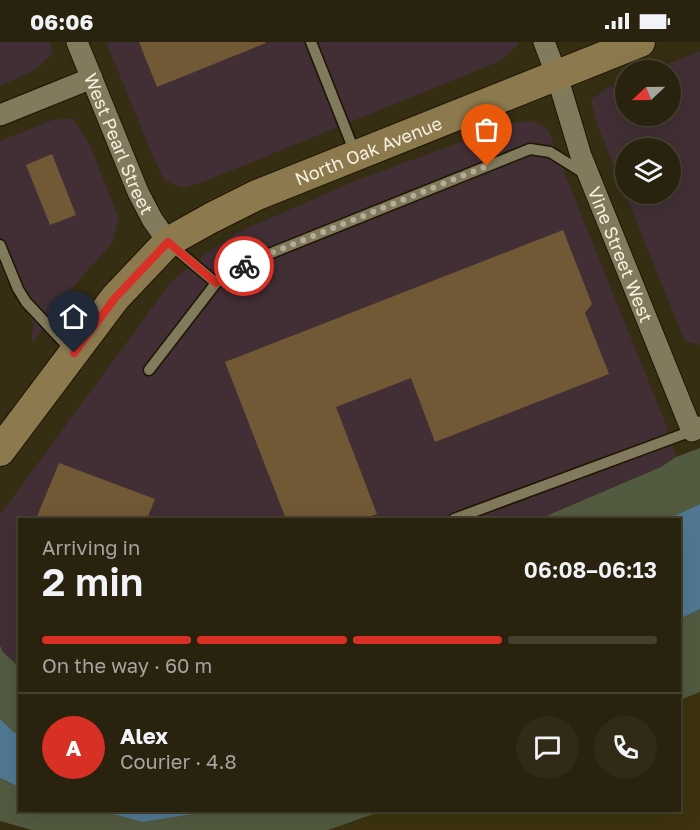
<!DOCTYPE html>
<html lang="en">
<head>
<meta charset="utf-8">
<style>
  :root { --surface:#28220e; --page:#302a17; --text:#f1f3f6; --muted:#a5a49e; --line:#443f2e; --accent:#d93025 }
  body { margin:0; font-family:"Golos Text",sans-serif; background:var(--page); color:var(--text); height:100vh; display:flex; flex-direction:column; font-size:22px; white-space:nowrap }
  * { box-sizing:border-box; margin:0 }
  p { font-size:20px; color:var(--muted) }
  .icon { flex:none; width:33px; height:33px; fill:none; stroke:currentColor; stroke-width:2; stroke-linecap:round; stroke-linejoin:round }
  .map { position:relative; flex:1; overflow:hidden }
  .sheet { position:absolute; left:18px; top:476px; width:663px; height:294px; display:flex; flex-direction:column; background:var(--surface); border-radius:0px; box-shadow:0 6px 24px #0002,0 0 0 2px var(--line) }
  .sheet>* { flex:none }
  .needle { width:39px; rotate:248deg }
  .tools { position:absolute; left:615px; top:18px; display:grid; gap:12px }
  .tools a { display:grid; place-items:center; width:66px; height:66px; border-radius:50%; background:var(--surface); box-shadow:0 6px 24px #0002,0 0 0 2px var(--line); font-size:30px }
  .pin { position:absolute; display:grid; place-items:center; width:51px; height:51px; color:#fff; margin:-62px -26px; border-radius:50% 50% 50% 0; rotate:-45deg; box-shadow:0 0 6px #0007 }
  .pin .icon { rotate:45deg }
  .courier { position:absolute; display:grid; place-items:center; width:60px; height:60px; margin:-30px; border:4px solid #d93025; border-radius:50%; background:#fff; color:#222; box-shadow:0 2px 8px #0007 }
  .head em { font-style:normal; font-weight:600 }
  .head div { display:flex; flex-direction:column-reverse }
  .head { display:flex; align-items:center; justify-content:space-between; height:102px; padding:0 24px }
  h1 { font-size:39px; font-weight:600; line-height:45px }
  .bar { display:grid; grid-template-columns:repeat(4,1fr); gap:9px 6px; align-content:center; height:72px; padding:0 24px }
  .bar i { height:8px; border-radius:4px; background:var(--line) }
  .bar .active { background:var(--accent) }
  .bar p { grid-column:span 4 }
  .line { display:flex; align-items:center; gap:15px; padding:0 24px; border-top:2px solid var(--line) }
  .line div { flex:1 }
  .round { display:grid; place-items:center; flex:none; width:63px; height:63px; border-radius:32px; background:var(--page) }
  .status { display:flex; justify-content:space-between; align-items:center; height:42px; padding:0 30px; background:var(--surface); direction:ltr }
  .status svg { height:16px; fill:currentColor }
  .map>svg:first-child { display:block }
  .commercial { fill:#422f36; fill-rule:evenodd }
  .built { fill:#3d330f }
  .green { fill:#525b40 }
  .water { fill:#517893 }
  .building { fill:#725935 }
  .lines { fill:none; stroke-linecap:round; stroke-linejoin:round }
  .service-casing { stroke:#1d1500; stroke-width:13 }
  .minor-casing { stroke:#1d1500; stroke-width:23 }
  .secondary-casing { stroke:#1d1500; stroke-width:32 }
  .service { stroke:#827a5c; stroke-width:10 }
  .minor { stroke:#827a5c; stroke-width:21 }
  .secondary { stroke:#8c7a4e; stroke-width:30 }
  .done { stroke:#b2ad99; stroke-width:6; stroke-dasharray:0 10.8 }
  .route { stroke:#d93025; stroke-width:8 }
  .labels { text-anchor:middle; dominant-baseline:central; stroke-width:5; stroke-linejoin:round; paint-order:stroke }
  .street-label { font-size:18px; fill:#f6f1e1; stroke:#1a160b }
</style>
</head>
<body>
<div class="status"><b>06:06</b><svg viewBox="0 0 49 12"><path d="M0 12V9h3v3zM5 12V6h3v6zM10 12V3h3v9zM15 12V0h3v12zM26 1h20v11H26zM47 4h2v5h-2z"/></svg></div>
<div class="map">
<svg width="700" height="788" viewBox="0 0 700 788">
  <rect width="100%" height="100%" fill="#352e13"/>
  <g class="commercial">
    <path d="M0 0H50L53 10 35 28 0 44Z"/>
    <path d="M106 0H518V3L500 19 203 140 182 146 164 138 152 112Z"/>
    <path d="M700 9V303L685 299 599 87 591 58 607 46 625 39 626 74H670V28H653ZM670 106V152H626V106Z"/>
    <path d="M73 76 91 106 119 177 112 201 71 247 32 302 33 280 4 233 0 222V99L53 78Z"/>
    <path d="M532 79 548 87 568 140 665 380 676 415 661 425 539 477H20L19 625 2 609 0 603V473L171 240 205 212 236 191 355 139 512 81Z"/>
  </g>
  <path class="built" d="M700 650V788H328L385 768H680V658Z"/>
  <g class="green">
    <path d="M700 406V462L668 477H539L661 425 676 415Z"/>
    <path d="M700 567V650L680 658V577Z"/>
    <path d="M0 603 2 609 19 625V690L15 691 0 677Z"/>
    <path d="M0 736 19 745 20 768H100L112 772 201 770 218 768H385L328 788H32L0 779Z"/>
  </g>
  <g class="water">
    <path d="M700 462V567L680 577V477H668Z"/>
    <path d="M0 677 15 691 19 690V745L0 736Z"/>
    <path d="M100 768H218L142 780Z"/>
  </g>
  <g class="building">
    <path d="M139 0H265L266 1 157 45Z"/>
    <path d="M52 112 76 173 50 183 26 123Z"/>
    <path d="M563 188 592 262 585 271 609 332 435 400 411 336 336 365 377 472 363 477H286L225 320Z"/>
    <path d="M59 421 155 457 147 477H36Z"/>
  </g>
  <g class="lines">
    <g class="service-casing">
      <g id="service">
        <path d="M311 0 355 111"/>
        <path d="M0 203 18 247 26 260 73 310"/>
        <path d="M171 203 216 241 249 220 530 107 550 110 587 133"/>
        <path d="M149 328 216 241"/>
        <path d="M454 477 692 389"/>
      </g>
    </g>
    <g class="minor-casing">
      <g id="minor">
        <path id="s1" d="M77 0 138 150 152 177 168 200"/>
        <path id="s2" d="M544 0 557 34 581 114 692 389 700 385"/>
        <path d="M0 73 92 36"/>
      </g>
    </g>
    <g class="secondary-casing">
      <g id="secondary">
        <path id="s3" d="M0 409 115 256 168 200 211 176 257 153 640 0"/>
      </g>
    </g>
    <use href="#service" class="service"/>
    <use href="#minor" class="minor"/>
    <use href="#secondary" class="secondary"/>
  </g>
  <g class="lines">
    <path class="done" d="M244 224 249 220 487 124"/>
    <path class="route" d="M74 311 115 256 168 200 216 241 244 224"/>
  </g>
  <g class="labels">
    <g class="street-label">
      <text stroke="none"><textPath href="#s1" startOffset="110">West Pearl Street</textPath></text>
      <text stroke="none"><textPath href="#s3" startOffset="489">North Oak Avenue</textPath></text>
      <text stroke="none"><textPath href="#s2" startOffset="226">Vine Street West</textPath></text>
    </g>
  </g>
</svg>
<div class="tools">
<a><svg class="needle" viewBox="-14 -14 28 28"><path d="M0-13l5 13h-10z" fill="#e53935"/><path d="M0 13l5-13h-10z" fill="#a5a49e"/></svg></a>
<a><svg class="icon" aria-label="layers" viewBox="0 0 24 24"><path d="M12 4l9 5-9 5-9-5zM3 14l9 5 9-5"/></svg></a>
</div>
<div class="pin" style="left:487px;top:124px;background:#ea580c"><svg class="icon" aria-label="bag" viewBox="0 0 24 24"><path d="M5 8h14l-1 12H6zM9 8a3 3 0 0 1 6 0"/></svg></div>
<div class="pin" style="left:74px;top:311px;background:#1f2937"><svg class="icon" aria-label="home" viewBox="0 0 24 24"><path d="M3 11l9-7 9 7M6 9v11h12V9"/></svg></div>
<div class="courier" style="left:244px;top:224px"><svg class="icon" aria-label="bike" viewBox="0 0 24 24"><circle cx="6" cy="16" r="4"/><circle cx="18" cy="16" r="4"/><path d="M6 16l4-8h5l3 8M10 8l3 8H6M13 5h3"/></svg></div>
<section class="sheet">
<div class="head"><div><h1>2 min</h1><p>Arriving in</p></div><em>06:08–06:13</em></div>
<div class="bar"><i class="active"></i><i class="active"></i><i class="active"></i><i></i><p>On the way · 60 m</p></div>
<div class="line" style="height:108px"><b class="round" style="background:var(--accent);color:#fff">A</b><div><b>Alex</b><p>Courier · 4.8</p></div><a class="round"><svg class="icon" aria-label="chat" viewBox="0 0 24 24"><path d="M4 5h16v11H9l-5 4z"/></svg></a><a class="round"><svg class="icon" aria-label="phone" viewBox="0 0 24 24"><path d="M5 4h4l2 5-3 2q2 4 5 5l2-3 5 2v4C11 20 4 13 5 4z"/></svg></a></div>
</section>
</div>
</body>
</html>
